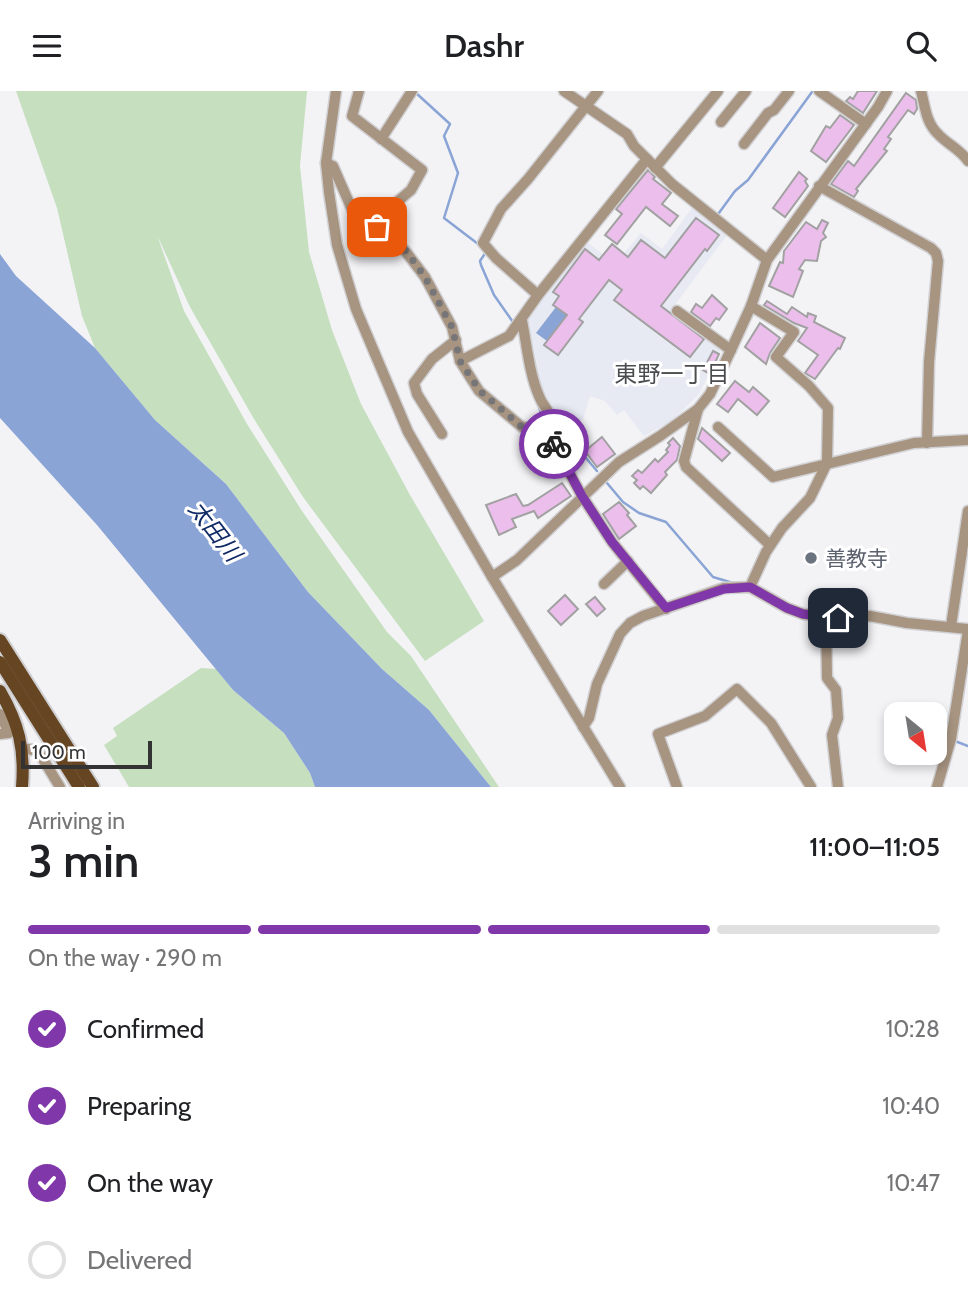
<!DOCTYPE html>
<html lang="en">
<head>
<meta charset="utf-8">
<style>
  :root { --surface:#fff; --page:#f2f2f2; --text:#202124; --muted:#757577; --line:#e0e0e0; --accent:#8037a9 }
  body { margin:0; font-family:Cabin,"Noto Sans JP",sans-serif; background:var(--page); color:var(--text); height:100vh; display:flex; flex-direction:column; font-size:26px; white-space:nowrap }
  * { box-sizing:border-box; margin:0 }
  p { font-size:23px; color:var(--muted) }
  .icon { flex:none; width:38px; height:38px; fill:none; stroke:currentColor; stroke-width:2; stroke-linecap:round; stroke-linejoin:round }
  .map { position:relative; height:696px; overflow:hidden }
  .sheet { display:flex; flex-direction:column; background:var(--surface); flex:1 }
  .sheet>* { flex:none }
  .needle { width:46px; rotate:150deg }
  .fabs { position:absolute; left:884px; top:611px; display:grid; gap:14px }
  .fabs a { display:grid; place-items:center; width:63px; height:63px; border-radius:14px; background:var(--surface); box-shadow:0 4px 10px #0003; font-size:35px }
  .scale { position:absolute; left:21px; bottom:18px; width:131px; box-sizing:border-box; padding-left:7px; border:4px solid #333334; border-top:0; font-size:19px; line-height:24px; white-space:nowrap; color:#333334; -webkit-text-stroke:5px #fff; paint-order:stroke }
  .pin { position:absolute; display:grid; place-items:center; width:60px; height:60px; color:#fff; margin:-30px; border-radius:14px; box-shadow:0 4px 10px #0006 }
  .courier { position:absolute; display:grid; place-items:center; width:70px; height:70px; margin:-35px; border:5px solid #8037a9; border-radius:50%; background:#fff; color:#222; box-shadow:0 2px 9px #0007 }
  .head em { font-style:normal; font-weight:600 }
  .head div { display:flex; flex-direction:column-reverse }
  .head { display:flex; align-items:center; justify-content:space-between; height:119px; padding:0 28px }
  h1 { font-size:46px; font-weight:600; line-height:52px }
  .bar { display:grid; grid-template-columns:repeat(4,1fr); gap:10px 7px; align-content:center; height:84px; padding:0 28px }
  .bar i { height:9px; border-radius:5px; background:var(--line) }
  .bar .on { background:var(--accent) }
  .bar p { grid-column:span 4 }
  ol { padding:0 28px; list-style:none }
  li { display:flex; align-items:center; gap:21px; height:77px }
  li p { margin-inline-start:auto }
  li .icon { padding:7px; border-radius:50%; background:var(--accent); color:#fff; stroke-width:4 }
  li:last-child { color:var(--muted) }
  li i { width:38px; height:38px; border:4px solid var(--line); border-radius:50% }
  header { display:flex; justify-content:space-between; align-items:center; height:91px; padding:0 28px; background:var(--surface); font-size:32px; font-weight:600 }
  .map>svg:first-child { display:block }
  .built { fill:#e7e9f3 }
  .green { fill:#c5dfbf }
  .water { fill:#8aa4d6 }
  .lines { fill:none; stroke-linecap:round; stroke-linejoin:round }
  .stream { stroke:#8aa4d6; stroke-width:2.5 }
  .building { fill:#ecbeec; stroke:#a2a1a2; stroke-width:2 }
  .minor-casing { stroke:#d0d0d3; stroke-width:13 }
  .major-casing { stroke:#d0d0d3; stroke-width:16 }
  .minor { stroke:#a79481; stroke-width:10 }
  .major { stroke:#664622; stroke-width:12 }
  .done { stroke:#767678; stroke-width:7; stroke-dasharray:0 12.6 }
  .route { stroke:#8037a9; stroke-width:9 }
  .worship-dot { fill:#6b7280; stroke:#fff; stroke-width:2.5 }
  .labels { text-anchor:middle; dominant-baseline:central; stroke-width:6; stroke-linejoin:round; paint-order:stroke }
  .worship-label { font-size:21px; fill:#5b616d; stroke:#fff; text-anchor:start }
  .neighbourhood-label { font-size:23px; fill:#4b4c4e; stroke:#fff }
  .water-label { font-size:23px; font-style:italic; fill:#0f2a65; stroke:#fff }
</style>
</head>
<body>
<header><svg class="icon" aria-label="menu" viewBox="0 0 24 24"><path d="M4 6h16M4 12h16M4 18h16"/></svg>Dashr<svg class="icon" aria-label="search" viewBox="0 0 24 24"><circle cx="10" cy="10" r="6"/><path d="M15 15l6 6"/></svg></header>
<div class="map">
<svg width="968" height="696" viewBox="0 0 968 696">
  <rect width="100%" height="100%" fill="#f3f3f6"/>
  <path class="built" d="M692 117 727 144 671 219 722 256 699 303 673 329 644 345 624 319 617 324 605 310 590 305 583 328 573 337 557 331 556 320 543 303 528 229 529 225 586 150 615 173 641 142 662 158Z"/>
  <g class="green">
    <path d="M16 0H307L300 75 309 161 332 239 361 313 410 404 484 530 425 570 303 406 254 328 190 216 157 144 184 220 247 333 302 420 387 541 411 565 499 696H491L429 619 382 578 308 501 226 393 155 329 95 257 82 225 57 117Z"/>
    <path d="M201 577 216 578 233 599 284 642 310 682 315 696H129L104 654 117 645 113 637Z"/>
  </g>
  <g class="water">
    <path d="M0 163 16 185 95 257 155 329 226 393 308 501 382 578 429 619 491 696H315L310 682 284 642 233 599 97 434 0 327Z"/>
    <path d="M556 216 572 228 559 234 547 250 536 242Z"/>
  </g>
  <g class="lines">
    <g class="stream">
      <path d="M417 0 416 2 450 33 444 45 458 82 444 127 482 156"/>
      <path d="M716 126 735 100 748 89 812 1"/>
      <path d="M486 161 480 170 481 174 494 204 515 234"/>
      <path d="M537 311 546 335"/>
      <path d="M553 341 569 347 597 380"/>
      <path d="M607 392 623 411 639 422 666 431 713 486 733 492"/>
      <path d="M955 650 968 655"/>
    </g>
  </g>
  <g class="building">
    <path d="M858 0H877L863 22 846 10 850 6 853 8Z"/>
    <path d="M906 2 916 9 917 18 914 23 908 19 888 46 891 48 884 58 887 60 856 98 858 100 854 106 831 93 848 70 854 75Z"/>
    <path d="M840 24 854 34 826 71 811 60 826 35 830 37Z"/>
    <path d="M648 79 655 86 653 88 671 102 662 113 678 125 670 135 646 116 617 153 605 144 622 123 616 118Z"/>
    <path d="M799 81 807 88 805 90 808 95 785 126 773 117Z"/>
    <path d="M696 127 719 144 707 160 705 158 661 215 704 248 690 266 614 209 622 199 609 189 579 228 583 231 558 264 544 254 567 224 553 214 559 205 553 201 585 158 599 169 612 153 628 166 641 149 665 167Z"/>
    <path d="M822 129 828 132 823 142 826 146 821 150 817 170 805 169 799 178 803 180 793 206 769 195 780 171 783 172 784 160 806 131 817 138Z"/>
    <path d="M712 204 727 218 719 229 716 227 710 235 691 221 696 213 702 217Z"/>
    <path d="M767 210 787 223 792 216 807 226 808 222 816 225 814 231 845 247 840 258 838 257 815 288 805 282 818 264 798 250 807 237 794 232 764 214Z"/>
    <path d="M760 232 780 247 770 262 766 273 745 256Z"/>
    <path d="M713 260 719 263 710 283 703 279Z"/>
    <path d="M735 290 749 301 753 296 769 310 757 324 738 308 728 321 717 313Z"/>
    <path d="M702 337 730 362 722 370 698 348Z"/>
    <path d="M602 346 615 363 597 376 585 360Z"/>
    <path d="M673 347 680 355 677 369 665 381 667 384 651 402 643 395 640 398 634 392 637 389 632 385 638 379 642 382 655 368 658 371 668 361 666 359 670 354 668 352Z"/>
    <path d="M562 392 571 405 538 427 534 420 512 428 516 436 499 444 486 414 516 403 523 415 528 414Z"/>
    <path d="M619 411 629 422 627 424 636 435 619 448 603 423Z"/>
    <path d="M565 504 578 518 561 534 548 520Z"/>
    <path d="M595 506 605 518 597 525 586 513Z"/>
  </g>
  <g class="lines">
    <g class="minor-casing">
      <g id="minor">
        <path d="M336 0 326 72 329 101 337 154 356 218 408 341 492 486 620 696"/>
        <path d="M359 0 352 25 422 79 411 99 384 122 377 136"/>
        <path d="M564 0 627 43 634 55 672 93 767 169"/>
        <path d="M819 0 866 33"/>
        <path d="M921 0C925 15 926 32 938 43 947 53 960 58 968 70"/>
        <path d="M721 31 746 0"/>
        <path d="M381 48 412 0"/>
        <path d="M744 53 768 22 774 19 789 0"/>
        <path d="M326 72 333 75 354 123 362 134 385 138 406 161 425 186 452 236 460 270 479 300 522 336 546 339 582 405 612 451 666 518"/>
        <path d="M655 77 718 0"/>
        <path d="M819 95 931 157 936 162 938 170 929 271 927 352"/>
        <path d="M538 204 496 167 483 152 501 118 528 88 598 0"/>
        <path d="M677 220 731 259"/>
        <path d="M522 230C527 254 529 282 539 305 544 319 551 317 551 334L546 339"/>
        <path d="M460 270 509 245 538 204 647 68"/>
        <path d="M698 318 684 370 686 376 770 454"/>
        <path d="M718 336 773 386 914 352 968 349"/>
        <path d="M442 343 417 303 414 292 432 268 456 249"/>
        <path d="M492 486 517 469 619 371 660 345 698 318 710 303 730 261 751 215 767 169 878 16 887 0"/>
        <path d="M604 493 628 470"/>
        <path d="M750 496 766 461 782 437 810 407 827 372 828 317 809 295 776 266 794 241 751 215"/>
        <path d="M826 526 827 587 836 599 838 627 832 644 838 696"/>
        <path d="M951 535 968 420"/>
        <path d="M0 623 9 642 0 643"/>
        <path d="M583 636 589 627 597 593 620 543 630 532 643 525 724 497 750 496 787 517 803 523 838 527 870 525 907 532 968 538"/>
        <path d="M22 657 38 660 60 696"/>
        <path d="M677 696 658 643 705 625 737 598 771 632 811 696"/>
        <path d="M937 696 951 648 968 539"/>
      </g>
    </g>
    <g class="major-casing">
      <g id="major">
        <path d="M0 549 93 696"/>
        <path d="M0 571 79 696"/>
        <path d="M0 600C19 633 25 658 22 696"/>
      </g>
    </g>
    <use href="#minor" class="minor"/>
    <use href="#major" class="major"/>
  </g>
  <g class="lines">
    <path class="done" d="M377 136 385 138 406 160 425 186 452 236 460 270 480 300 522 336 546 339 554 353"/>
    <path class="route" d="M554 353 582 405 612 451 666 517 724 498 750 496 787 517 803 523 838 527"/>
  </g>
  <circle class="worship-dot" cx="811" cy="467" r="7"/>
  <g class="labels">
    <g class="worship-label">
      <text x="825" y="467">善教寺</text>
    </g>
    <g class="neighbourhood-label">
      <text x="672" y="283">東野一丁目</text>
    </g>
    <g class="water-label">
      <text transform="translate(215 440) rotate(52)">太田川</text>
    </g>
  </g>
</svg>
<div class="fabs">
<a><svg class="needle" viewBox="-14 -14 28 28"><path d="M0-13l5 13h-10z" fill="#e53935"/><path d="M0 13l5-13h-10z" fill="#757577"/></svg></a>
</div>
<div class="scale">100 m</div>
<div class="pin" style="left:377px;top:136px;background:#ea580c"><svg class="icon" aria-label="bag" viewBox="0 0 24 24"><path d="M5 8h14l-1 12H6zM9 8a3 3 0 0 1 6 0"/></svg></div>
<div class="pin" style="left:838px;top:527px;background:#1f2937"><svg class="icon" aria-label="home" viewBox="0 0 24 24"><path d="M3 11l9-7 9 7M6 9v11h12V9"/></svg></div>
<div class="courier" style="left:554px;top:353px"><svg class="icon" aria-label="bike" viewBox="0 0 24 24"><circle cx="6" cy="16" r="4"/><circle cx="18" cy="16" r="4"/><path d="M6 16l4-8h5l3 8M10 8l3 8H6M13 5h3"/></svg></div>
</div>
<section class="sheet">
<div class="head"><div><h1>3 min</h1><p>Arriving in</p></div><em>11:00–11:05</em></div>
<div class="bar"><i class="on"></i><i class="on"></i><i class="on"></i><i></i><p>On the way · 290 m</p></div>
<ol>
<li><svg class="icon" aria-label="check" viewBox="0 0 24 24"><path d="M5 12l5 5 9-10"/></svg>Confirmed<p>10:28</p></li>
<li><svg class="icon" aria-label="check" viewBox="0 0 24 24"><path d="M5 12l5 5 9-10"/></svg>Preparing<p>10:40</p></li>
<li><svg class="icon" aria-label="check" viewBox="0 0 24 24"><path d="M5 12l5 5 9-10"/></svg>On the way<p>10:47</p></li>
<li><i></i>Delivered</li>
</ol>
</section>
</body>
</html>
